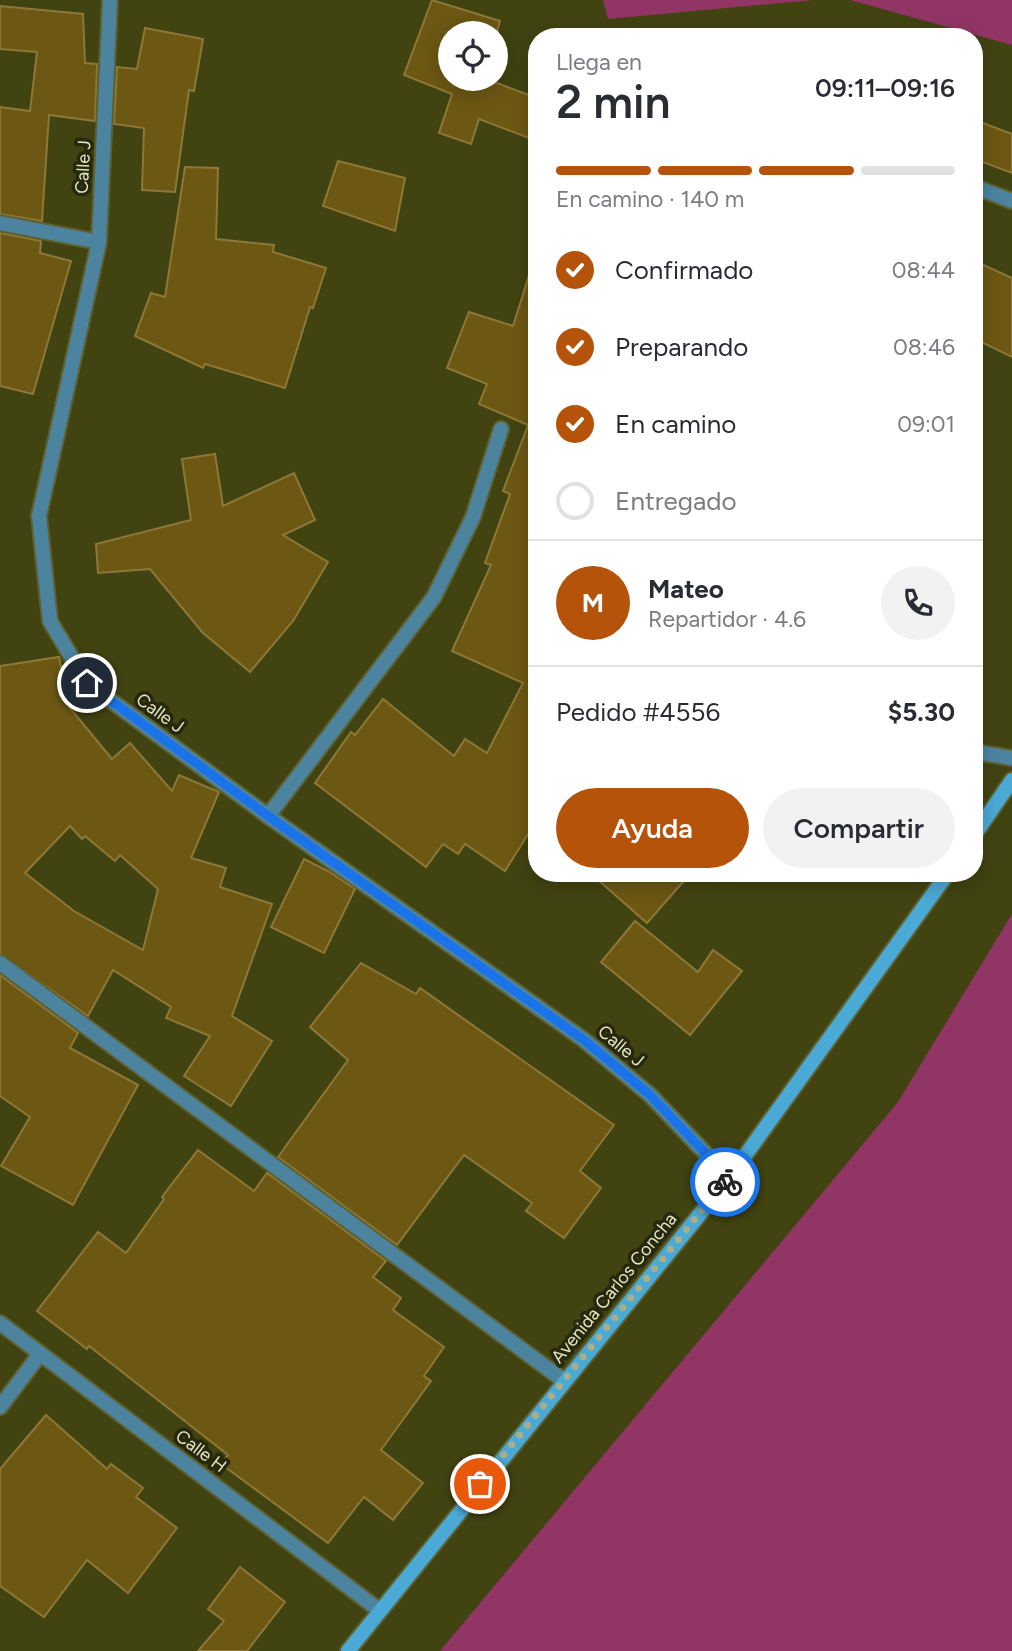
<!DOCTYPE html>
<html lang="es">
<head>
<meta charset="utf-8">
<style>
  :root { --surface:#fff; --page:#f2f2f3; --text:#2b2b33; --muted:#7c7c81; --line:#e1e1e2; --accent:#b45309 }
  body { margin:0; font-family:Figtree,sans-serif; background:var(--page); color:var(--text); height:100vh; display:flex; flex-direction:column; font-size:26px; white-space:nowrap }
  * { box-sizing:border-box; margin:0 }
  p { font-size:23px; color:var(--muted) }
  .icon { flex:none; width:38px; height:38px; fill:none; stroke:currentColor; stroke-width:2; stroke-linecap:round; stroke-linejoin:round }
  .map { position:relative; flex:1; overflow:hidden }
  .drawer { position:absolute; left:528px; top:28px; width:455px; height:854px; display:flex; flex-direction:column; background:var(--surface); border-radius:28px; box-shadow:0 4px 18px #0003 }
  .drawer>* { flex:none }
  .buttons { position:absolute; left:438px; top:21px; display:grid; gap:14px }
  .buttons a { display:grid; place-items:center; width:70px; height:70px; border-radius:50%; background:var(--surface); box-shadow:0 4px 18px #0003; font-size:35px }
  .pin { position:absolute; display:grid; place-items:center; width:60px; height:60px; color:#fff; margin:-30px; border:4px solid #fff; border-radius:50%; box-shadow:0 2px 7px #0007 }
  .courier { position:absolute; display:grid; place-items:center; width:70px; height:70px; margin:-35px; border:5px solid #1a73e8; border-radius:50%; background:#fff; color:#222; box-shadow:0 2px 9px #0007 }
  .summary em { font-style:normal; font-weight:600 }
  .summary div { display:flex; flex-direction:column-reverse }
  .summary { display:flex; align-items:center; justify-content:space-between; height:119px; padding:0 28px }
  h1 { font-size:46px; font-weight:600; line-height:52px }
  .bar { display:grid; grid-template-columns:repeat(4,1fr); gap:10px 7px; align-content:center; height:84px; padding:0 28px }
  .bar i { height:9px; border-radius:5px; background:var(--line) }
  .bar .selected { background:var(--accent) }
  .bar p { grid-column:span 4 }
  .line { display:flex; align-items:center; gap:18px; padding:0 28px; border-top:2px solid var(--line) }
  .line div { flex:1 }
  .round { display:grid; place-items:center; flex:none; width:74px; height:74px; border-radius:37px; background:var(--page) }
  ol { padding:0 28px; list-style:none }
  li { display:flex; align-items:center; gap:21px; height:77px }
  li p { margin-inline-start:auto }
  li .icon { padding:7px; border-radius:50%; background:var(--accent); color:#fff; stroke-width:4 }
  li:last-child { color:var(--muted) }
  li i { width:38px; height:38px; border:4px solid var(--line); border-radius:50% }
  .cta { display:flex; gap:14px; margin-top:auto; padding:14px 28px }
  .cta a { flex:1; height:80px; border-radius:42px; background:var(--accent); color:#fff; font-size:28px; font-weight:600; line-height:80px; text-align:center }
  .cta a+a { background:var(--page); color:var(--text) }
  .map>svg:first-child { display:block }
  .green { fill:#913565 }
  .building { fill:#6c5713; stroke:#8d7838; stroke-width:2; fill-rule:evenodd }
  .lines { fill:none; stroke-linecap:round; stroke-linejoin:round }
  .lane-casing { stroke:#5e6132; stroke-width:18 }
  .street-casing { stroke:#5e6132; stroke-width:18 }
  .secondary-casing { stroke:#5e6132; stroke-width:18 }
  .lane { stroke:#4c84a0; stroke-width:14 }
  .street { stroke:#4c84a0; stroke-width:14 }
  .secondary { stroke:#4aa9d5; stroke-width:14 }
  .done { stroke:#abae87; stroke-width:7; stroke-dasharray:0 12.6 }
  .route { stroke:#1a73e8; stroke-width:9 }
  .labels { text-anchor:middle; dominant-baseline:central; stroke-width:7; stroke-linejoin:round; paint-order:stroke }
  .street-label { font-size:18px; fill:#e4e7c6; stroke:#27280d }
</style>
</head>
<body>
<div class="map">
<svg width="1012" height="1651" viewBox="0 0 1012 1651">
  <rect width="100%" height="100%" fill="#414311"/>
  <g class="green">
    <path d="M603 0H814L608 19Z"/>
    <path d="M850 0H1012V45Z"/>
    <path d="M1012 914V1651H440L898 1102Z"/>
  </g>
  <g class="building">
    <path d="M432 0 500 21 495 38V33H450V79H486L537 98V141L479 119 471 144 439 133 452 94 404 75Z"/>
    <path d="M0 6 83 14 85 63 97 64 95 121 49 115 42 221 0 214V107L30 111 37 52 0 49Z"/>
    <path d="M145 28 203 39 194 91 189 90 175 192 142 190 144 128 114 124 117 67 137 69Z"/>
    <path d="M975 120 1012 134V173L975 159Z"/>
    <path d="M338 161 405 178 395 231 323 206Z"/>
    <path d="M185 167 218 168 216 239 274 245 273 252 326 268 313 308 310 307 285 388 205 364 203 368 135 336 151 293 165 297Z"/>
    <path d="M0 233 41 241 40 253 71 261 33 394 0 386Z"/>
    <path d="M975 261 1012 278V357L975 339Z"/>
    <path d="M531 269 537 270V820L505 871 465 844 458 854 443 844 426 867 315 783 351 732 355 735 383 699 454 756 465 739 487 753 523 683 452 651 491 565 485 563 510 494 503 491 528 425 479 404 487 384 447 368 469 312 513 326Z"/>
    <path d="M215 454 223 506 294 473 315 520 283 535 328 562 293 621 250 672 203 633 150 569 98 573 96 544 191 520 182 459Z"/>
    <path d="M59 657 70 708 112 759 130 743 172 791 179 775 219 792 191 858 226 868 220 887 272 904 232 1016 272 1041 231 1106 184 1076 210 1036 166 1018 171 1007 113 970 88 1016 0 954V666ZM70 826 82 839 85 836 115 861 120 855 158 889 143 950 74 911 25 873Z"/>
    <path d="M304 859 328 871 355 889 324 953 271 927Z"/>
    <path d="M590 873H691L647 923Z"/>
    <path d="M635 921 698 972 713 950 742 971 690 1035 601 962Z"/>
    <path d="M361 963 416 994 420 988 614 1125 580 1171 601 1188 564 1238 526 1211 532 1203 464 1155 397 1245 278 1157 348 1060 310 1027Z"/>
    <path d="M0 975 78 1033 70 1048 138 1085 73 1205 1 1166 30 1117 0 1096Z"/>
    <path d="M198 1150 254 1191 267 1173 386 1261 373 1277 401 1298 393 1310 444 1347 424 1376 431 1381 381 1450 423 1483 393 1520 364 1497 328 1543 221 1464 228 1455 89 1346 87 1349 37 1311 98 1232 126 1253 164 1199 162 1197Z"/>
    <path d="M46 1415 107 1469 111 1464 143 1488 136 1497 177 1528 128 1593 87 1560 44 1617 0 1586V1469Z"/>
    <path d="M240 1567 285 1602 247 1651H198L224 1621 208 1609Z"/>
  </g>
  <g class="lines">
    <g class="lane-casing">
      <g id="lane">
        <path d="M975 187 1012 201"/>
        <path d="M975 752 1012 758"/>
      </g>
    </g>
    <g class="street-casing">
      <g id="street">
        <path d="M110 0 99 242 39 516 50 621 87 683 268 816 584 1040 650 1095 729 1178"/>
        <path d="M0 223 99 242"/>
        <path d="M268 816 434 597 473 517 501 429"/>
        <path d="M0 963 563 1380"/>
        <path d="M0 1323 379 1610"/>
        <path d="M0 1407 40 1354"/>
      </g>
    </g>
    <g class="secondary-casing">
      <g id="secondary">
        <path d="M975 834 1012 780"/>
        <path d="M348 1651 729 1178 948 873"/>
      </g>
    </g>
    <use href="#lane" class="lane"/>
    <use href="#street" class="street"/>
    <use href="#secondary" class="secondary"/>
  </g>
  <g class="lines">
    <path class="done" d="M480 1484 725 1182"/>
    <path class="route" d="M87 683 268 816 584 1040 650 1095 729 1178 725 1182"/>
  </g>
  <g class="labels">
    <g class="street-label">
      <text transform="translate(83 167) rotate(-87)">Calle J</text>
      <text transform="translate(160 713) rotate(36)">Calle J</text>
      <text transform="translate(621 1046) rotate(40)">Calle J</text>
      <text transform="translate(614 1288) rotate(-51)">Avenida Carlos Concha</text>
      <text transform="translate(201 1451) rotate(37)">Calle H</text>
    </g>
  </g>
</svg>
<div class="buttons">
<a><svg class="icon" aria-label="locate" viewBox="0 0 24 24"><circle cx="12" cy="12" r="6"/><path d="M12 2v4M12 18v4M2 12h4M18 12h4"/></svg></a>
</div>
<div class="pin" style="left:480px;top:1484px;background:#ea580c"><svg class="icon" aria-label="bag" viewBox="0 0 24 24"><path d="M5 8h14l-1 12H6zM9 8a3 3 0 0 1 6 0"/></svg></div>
<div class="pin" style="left:87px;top:683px;background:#1f2937"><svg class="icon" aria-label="home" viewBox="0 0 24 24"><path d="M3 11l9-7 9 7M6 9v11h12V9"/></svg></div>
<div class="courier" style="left:725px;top:1182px"><svg class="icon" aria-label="bike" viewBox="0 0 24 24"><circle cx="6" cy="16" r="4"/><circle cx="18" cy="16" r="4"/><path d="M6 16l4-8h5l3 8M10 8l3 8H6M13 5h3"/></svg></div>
<section class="drawer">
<div class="summary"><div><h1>2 min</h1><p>Llega en</p></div><em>09:11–09:16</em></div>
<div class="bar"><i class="selected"></i><i class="selected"></i><i class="selected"></i><i></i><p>En camino · 140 m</p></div>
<ol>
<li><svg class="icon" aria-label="check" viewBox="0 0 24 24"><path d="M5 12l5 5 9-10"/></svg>Confirmado<p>08:44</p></li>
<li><svg class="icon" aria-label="check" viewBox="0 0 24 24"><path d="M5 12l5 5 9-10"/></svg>Preparando<p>08:46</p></li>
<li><svg class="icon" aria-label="check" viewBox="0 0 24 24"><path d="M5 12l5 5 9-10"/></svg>En camino<p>09:01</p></li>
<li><i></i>Entregado</li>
</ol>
<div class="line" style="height:126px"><b class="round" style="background:var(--accent);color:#fff">M</b><div><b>Mateo</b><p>Repartidor · 4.6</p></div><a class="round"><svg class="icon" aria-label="phone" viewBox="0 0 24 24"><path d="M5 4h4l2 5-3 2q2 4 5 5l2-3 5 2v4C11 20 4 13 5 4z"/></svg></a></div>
<div class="line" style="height:91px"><div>Pedido #4556</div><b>$5.30</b></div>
<div class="cta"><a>Ayuda</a><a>Compartir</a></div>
</section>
</div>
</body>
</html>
